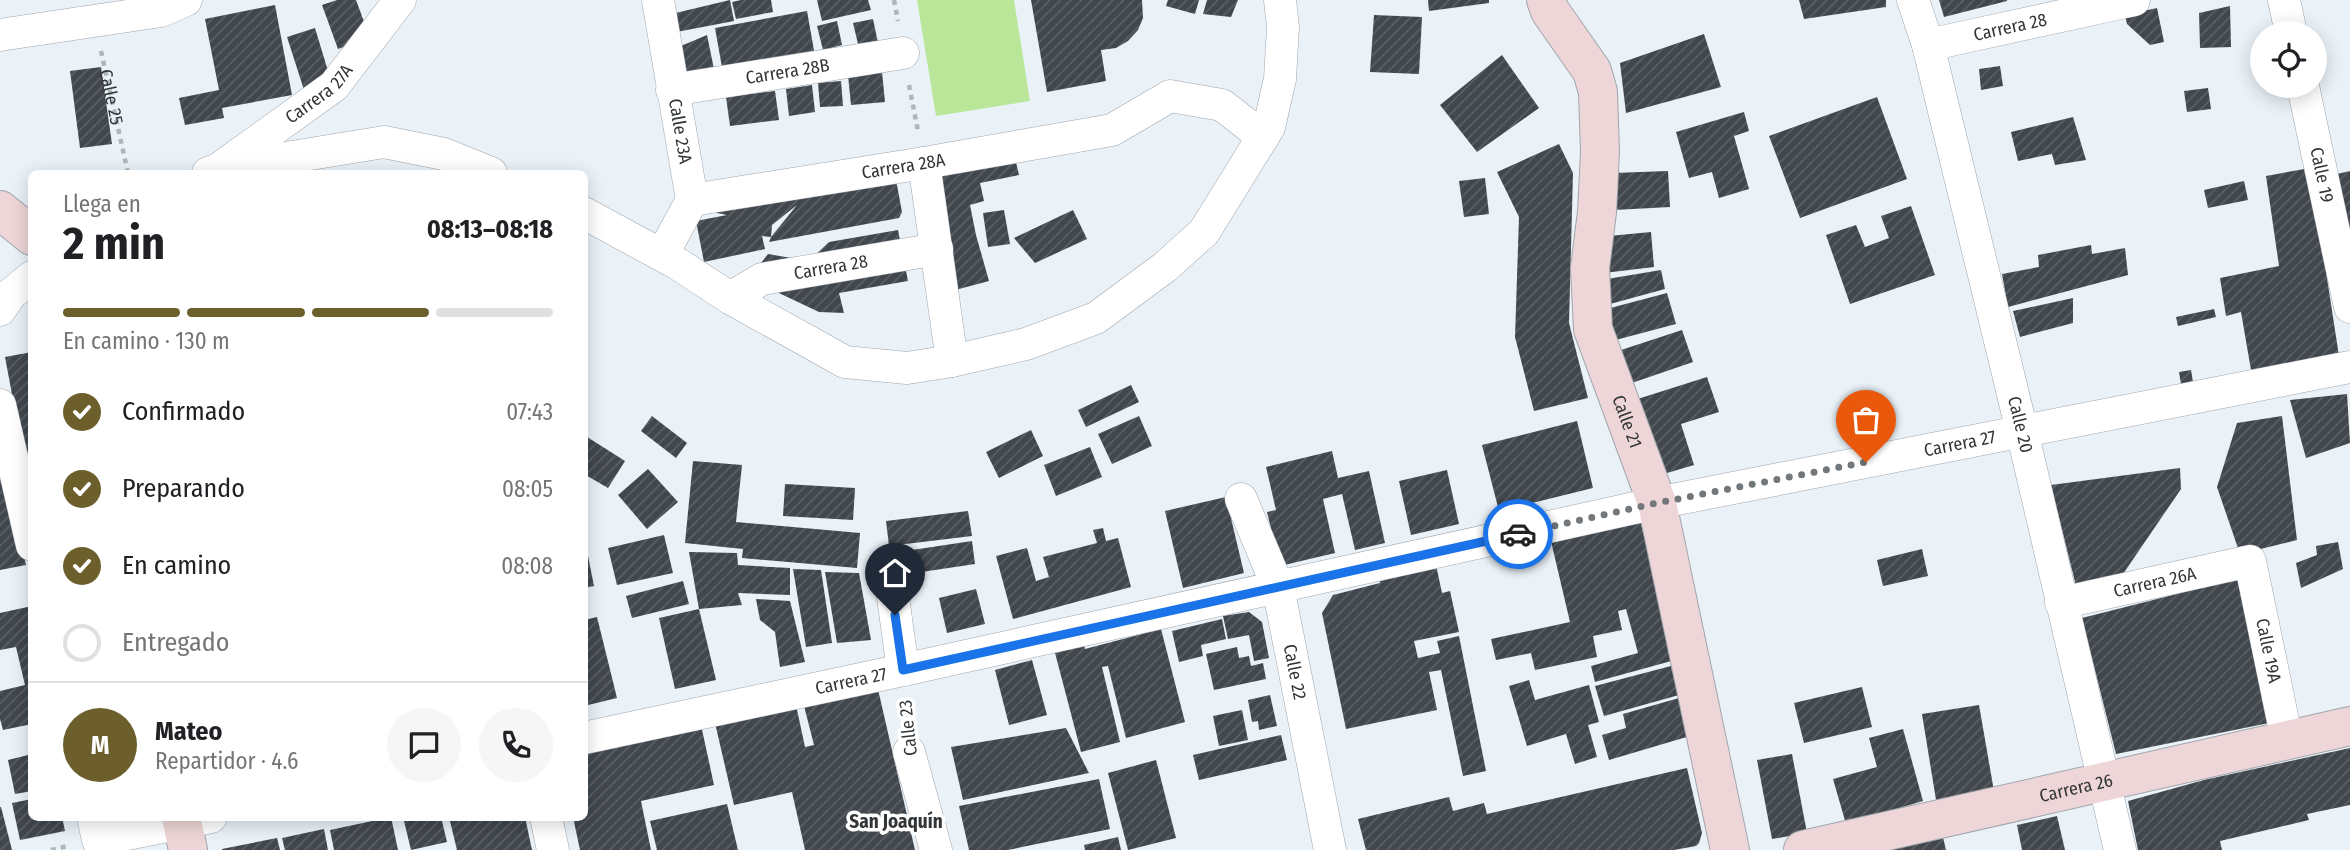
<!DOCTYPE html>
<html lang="es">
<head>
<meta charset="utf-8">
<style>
  :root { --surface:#fff; --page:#f6f6f6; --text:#202124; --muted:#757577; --line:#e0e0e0; --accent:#6c5f2c }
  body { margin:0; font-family:"Fira Sans Condensed",sans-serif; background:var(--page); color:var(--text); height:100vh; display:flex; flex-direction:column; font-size:26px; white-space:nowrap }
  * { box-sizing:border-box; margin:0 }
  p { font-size:23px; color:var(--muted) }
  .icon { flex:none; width:38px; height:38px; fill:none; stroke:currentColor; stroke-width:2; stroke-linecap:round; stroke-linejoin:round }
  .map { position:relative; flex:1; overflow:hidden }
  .sheet { position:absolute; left:28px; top:170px; width:560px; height:651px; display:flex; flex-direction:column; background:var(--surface); border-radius:10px; box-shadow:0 4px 18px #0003 }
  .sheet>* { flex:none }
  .buttons { position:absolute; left:2250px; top:21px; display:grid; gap:14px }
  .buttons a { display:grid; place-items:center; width:77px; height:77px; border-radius:50%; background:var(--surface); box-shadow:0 4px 18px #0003; font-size:35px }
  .pin { position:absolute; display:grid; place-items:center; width:60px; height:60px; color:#fff; margin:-72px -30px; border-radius:50% 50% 50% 0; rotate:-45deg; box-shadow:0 0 7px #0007 }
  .pin .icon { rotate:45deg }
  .courier { position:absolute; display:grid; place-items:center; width:70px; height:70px; margin:-35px; border:5px solid #1a73e8; border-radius:50%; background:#fff; color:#222; box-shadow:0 2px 9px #0007 }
  .head em { font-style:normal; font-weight:700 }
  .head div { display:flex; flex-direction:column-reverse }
  .head { display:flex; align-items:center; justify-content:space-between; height:119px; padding:0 35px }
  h1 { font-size:46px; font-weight:700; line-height:52px }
  .bar { display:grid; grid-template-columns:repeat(4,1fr); gap:10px 7px; align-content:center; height:84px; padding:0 35px }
  .bar i { height:9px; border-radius:5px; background:var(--line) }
  .bar .on { background:var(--accent) }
  .bar p { grid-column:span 4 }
  .line { display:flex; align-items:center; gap:18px; padding:0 35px; border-top:2px solid var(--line) }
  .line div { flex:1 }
  .round { display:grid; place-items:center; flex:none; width:74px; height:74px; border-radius:37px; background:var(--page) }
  ol { padding:0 35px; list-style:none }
  li { display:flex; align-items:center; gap:21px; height:77px }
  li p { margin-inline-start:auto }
  li .icon { padding:7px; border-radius:50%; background:var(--accent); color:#fff; stroke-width:4 }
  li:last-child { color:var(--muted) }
  li i { width:38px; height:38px; border:4px solid var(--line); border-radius:50% }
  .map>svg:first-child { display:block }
  .pitch { fill:#b9e699 }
  .building { fill:url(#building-hatch); fill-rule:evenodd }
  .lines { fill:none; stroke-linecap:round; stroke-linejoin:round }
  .street-casing { stroke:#9fa6ad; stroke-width:33 }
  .secondary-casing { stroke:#9fa6ad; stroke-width:40 }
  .path { stroke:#afb6ba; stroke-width:4.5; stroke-dasharray:5 5; stroke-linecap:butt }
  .street { stroke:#fff; stroke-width:32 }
  .secondary { stroke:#eed6d8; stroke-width:38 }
  .done { stroke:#72777b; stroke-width:7; stroke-dasharray:0 12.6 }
  .route { stroke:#1a73e8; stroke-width:9 }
  .labels { text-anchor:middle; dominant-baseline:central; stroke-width:7; stroke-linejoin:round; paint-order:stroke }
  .street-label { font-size:18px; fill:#323537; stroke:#fff }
  .neighbourhood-label { font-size:19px; font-weight:bold; fill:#323537; stroke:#fff }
</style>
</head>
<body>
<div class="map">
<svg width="2350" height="850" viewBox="0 0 2350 850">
  <defs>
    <pattern id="building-hatch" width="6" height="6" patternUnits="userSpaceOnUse" patternTransform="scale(1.75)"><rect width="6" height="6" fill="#41474c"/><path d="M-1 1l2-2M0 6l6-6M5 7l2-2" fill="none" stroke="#5b6064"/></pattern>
  </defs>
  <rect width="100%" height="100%" fill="#eaf2f8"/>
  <path class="pitch" d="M917 0H1014L1030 101 936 116Z"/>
  <g class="building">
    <path d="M337 0H356L370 38 338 49 322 5Z"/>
    <path d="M730 0 734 21 666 34 663 16Z"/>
    <path d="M741 0H771L773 12 736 19 732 2Z"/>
    <path d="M817 0H868L871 10 822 21Z"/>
    <path d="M1031 0H1142L1143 18 1138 30 1128 41 1116 48 1101 50 1106 81 1047 92Z"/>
    <path d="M1168 0H1199L1195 14 1166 6Z"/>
    <path d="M1207 0H1238L1231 17 1203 14Z"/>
    <path d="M1428 0H1489V3L1429 11Z"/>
    <path d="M1799 0H1886V7L1804 19Z"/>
    <path d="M1939 0H2007V1L1944 17Z"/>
    <path d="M275 5 292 95 222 108 224 118 185 125 179 98 219 90 205 19Z"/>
    <path d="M2230 6 2231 47 2200 48 2199 13Z"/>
    <path d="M2157 8 2164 42 2150 45 2127 24 2125 15Z"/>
    <path d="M807 11 815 56 723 73 715 28Z"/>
    <path d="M1374 15 1422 17 1419 74 1370 72Z"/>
    <path d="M873 19 878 43 859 48 853 23Z"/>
    <path d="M837 21 842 45 823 50 817 26Z"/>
    <path d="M315 28 331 81 304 90 287 37Z"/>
    <path d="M1704 34 1721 87 1626 113 1620 63Z"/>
    <path d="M707 35 715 74 673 79 669 51Z"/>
    <path d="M1502 55 1539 108 1477 152 1440 105Z"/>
    <path d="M2000 66 2003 86 1981 90 1979 69Z"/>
    <path d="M101 67 112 144 80 148 70 71Z"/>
    <path d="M882 72 885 102 851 105 848 75Z"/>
    <path d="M841 81 843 106 820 107 818 83Z"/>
    <path d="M812 85 815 112 789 116 786 89Z"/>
    <path d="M2208 88 2211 109 2187 112 2184 91Z"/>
    <path d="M775 91 779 120 730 126 726 97Z"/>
    <path d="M1877 97 1907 179 1800 218 1769 136Z"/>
    <path d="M1744 112 1749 131 1734 136 1749 189 1719 198 1712 172 1689 178 1676 132Z"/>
    <path d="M2073 117 2086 160 2055 165 2052 154 2018 161 2011 132Z"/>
    <path d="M1559 144 1573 173 1569 323 1588 398 1534 411 1515 337 1519 217 1497 172Z"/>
    <path d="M1013 150 1019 175 980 183 984 201 970 205 976 235 989 281 944 293 939 177Z"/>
    <path d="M891 153 902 212 899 218 769 242 771 237 762 236 765 249 704 262 696 221 727 215 681 206ZM797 205 771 237 772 225Z"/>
    <path d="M2310 168 2339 356 2251 370 2241 312 2226 316 2220 278 2279 266 2266 176Z"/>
    <path d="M1668 171 1670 207 1614 210 1613 173Z"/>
    <path d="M2350 171V227H2349L2337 174Z"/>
    <path d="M1485 178 1489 214 1464 217 1459 181Z"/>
    <path d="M2244 181 2248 200 2208 208 2204 190Z"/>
    <path d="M1911 206 1935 275 1850 304 1826 235 1856 225 1865 247 1889 238 1881 216Z"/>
    <path d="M1004 210 1010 244 988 247 983 213Z"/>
    <path d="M1073 210 1087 239 1035 263 1014 238Z"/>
    <path d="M898 230 908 281 839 293 844 313 819 312 758 283 754 272 768 254 809 261 829 242Z"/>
    <path d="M1651 232 1654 267 1604 273 1609 236Z"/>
    <path d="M2091 245 2092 254 2125 248 2128 275 2008 307 2002 274 2039 267 2038 255Z"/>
    <path d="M1661 270 1665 289 1599 307 1601 280Z"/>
    <path d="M1667 293 1676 324 1608 342 1599 311Z"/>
    <path d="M2073 298V323L2020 337 2013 311Z"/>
    <path d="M2214 309 2216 317 2178 326 2176 317Z"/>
    <path d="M1682 330 1693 362 1623 386 1612 353Z"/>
    <path d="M32 352V491H30L5 357Z"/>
    <path d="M2191 370 2194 388 2182 390 2179 372Z"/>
    <path d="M1707 377 1719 412 1681 424 1694 465 1657 476 1625 403Z"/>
    <path d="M1131 385 1139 402 1086 427 1078 410Z"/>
    <path d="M2347 394 2350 443 2306 458 2290 400Z"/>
    <path d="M652 416 687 443 676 458 641 431Z"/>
    <path d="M1139 416 1152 446 1112 464 1098 434Z"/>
    <path d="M2282 416 2297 540 2240 554 2217 487 2237 423Z"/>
    <path d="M1577 421 1593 488 1499 511 1482 445Z"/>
    <path d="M1031 430 1043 456 999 478 986 452Z"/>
    <path d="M584 435 625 461 608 488 584 474Z"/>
    <path d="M1090 447 1102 477 1056 496 1044 465Z"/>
    <path d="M1 451 26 565 0 570V452Z"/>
    <path d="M1332 451 1338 478 1369 471 1385 543 1355 550 1342 494 1323 499 1335 553 1280 566 1267 512 1276 510 1266 467Z"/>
    <path d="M693 461 742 465 736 522 860 533 857 568 742 558 743 549 685 543Z"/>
    <path d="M2180 468 2181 489 2123 574 2078 594 2051 485Z"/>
    <path d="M648 469 678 502 647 529 618 495Z"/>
    <path d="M1447 470 1459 524 1411 535 1399 481Z"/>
    <path d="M785 484 855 488 853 520 783 516Z"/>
    <path d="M1226 497 1244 573 1183 588 1165 511Z"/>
    <path d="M968 511 972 536 889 546 886 521Z"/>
    <path d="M1639 516 1675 660 1595 682 1591 666 1638 653 1626 609 1618 611 1622 630 1593 636 1597 657 1535 670 1531 653 1496 660 1491 639 1570 622 1550 537Z"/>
    <path d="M1103 528 1106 541 1118 538 1131 587 1013 619 996 556 1027 548 1036 581 1049 577 1043 557 1097 543 1093 530Z"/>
    <path d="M664 535 673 573 617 585 608 548Z"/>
    <path d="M972 541 975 564 895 576 892 553Z"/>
    <path d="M2338 542 2343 569 2301 588 2296 563 2317 555 2316 546Z"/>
    <path d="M1922 549 1928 576 1883 586 1877 560Z"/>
    <path d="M689 552 737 553 738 565 790 568V595L738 593 742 605 699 609Z"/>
    <path d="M588 556 594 586 584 588V557Z"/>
    <path d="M1436 565 1442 593 1450 591 1459 632 1414 641 1418 658 1440 653 1437 641 1459 636 1486 771 1463 776 1441 670 1429 672 1437 710 1346 729 1322 613 1333 595 1380 583 1379 577Z"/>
    <path d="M793 569 821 570 832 643 806 647Z"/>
    <path d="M825 572 859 573 871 640 837 643Z"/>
    <path d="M2244 577 2269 723 2116 754 2082 618Z"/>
    <path d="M683 581 689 604 632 618 626 596Z"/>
    <path d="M976 589 985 624 947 633 939 598Z"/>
    <path d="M756 599 790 601 805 662 780 667 775 632 760 620Z"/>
    <path d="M32 606V724L3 730 0 719V691L25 685 16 647 0 650V613Z"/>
    <path d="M699 609 716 680 675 689 659 618Z"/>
    <path d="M1249 612 1262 622 1269 658 1254 661 1249 635 1228 639 1223 616Z"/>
    <path d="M597 617 617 698 584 706V620Z"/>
    <path d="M1222 619 1226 639 1201 645 1203 656 1179 662 1172 631Z"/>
    <path d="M1161 629 1185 722 1126 738 1108 666 1102 667 1120 742 1081 752 1054 649 1084 641 1085 649Z"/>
    <path d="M1237 647 1239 658 1249 656 1251 666 1263 663 1266 679 1214 690 1206 654Z"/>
    <path d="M1032 660 1047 715 1009 725 995 670Z"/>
    <path d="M1671 666 1679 695 1604 716 1595 686Z"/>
    <path d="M1529 680 1535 700 1589 685 1599 722 1588 725 1597 757 1575 764 1566 734 1527 746 1509 686Z"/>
    <path d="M877 685 915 850H805L792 792 734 805 715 723 796 705 805 747 814 745 803 702Z"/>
    <path d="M1862 687 1872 727 1804 743 1794 703Z"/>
    <path d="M1270 695 1277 726 1259 730 1258 721 1252 722 1248 700Z"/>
    <path d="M1679 698 1690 736 1609 760 1602 735 1626 728 1623 714Z"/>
    <path d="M1979 705 1995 797 1937 806 1922 714Z"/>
    <path d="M1242 710 1248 740 1219 746 1213 716Z"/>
    <path d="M701 725 714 785 641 801 651 850H580L573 817H584V750Z"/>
    <path d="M1066 728 1089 773 963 800 951 747Z"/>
    <path d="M1903 729 1923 801 1846 824 1833 779 1877 767 1869 738Z"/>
    <path d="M1281 735 1287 760 1199 780 1193 755Z"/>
    <path d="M2350 748V805L2307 814 2309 820 2220 841 2222 850H2138L2128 801 2204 780Z"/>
    <path d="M32 754V791L15 794 8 760Z"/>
    <path d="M1792 754 1807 833 1772 839 1757 760Z"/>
    <path d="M1156 760 1176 838 1128 850 1108 773Z"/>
    <path d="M1687 768 1702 833 1699 843 1696 846 1674 850H1366L1358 819 1449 797 1453 811 1484 803 1487 814Z"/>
    <path d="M1099 779 1110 829 1008 850H969L959 806Z"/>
    <path d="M32 799V817H62L65 831 20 840 12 803Z"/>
    <path d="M727 804 738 850H657L650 821Z"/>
    <path d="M0 807H1L12 850H0Z"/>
    <path d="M2057 816 2065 850H2022L2017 825Z"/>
    <path d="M391 817 398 850H334L330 830Z"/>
    <path d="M403 817H441L447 842 411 850Z"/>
    <path d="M449 817H525L532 850H457Z"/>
    <path d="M324 829 328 850H285L282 838Z"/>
    <path d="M1942 833 1946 850H1867Z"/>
    <path d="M1118 837 1121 850H1085L1084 845Z"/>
    <path d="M277 838 280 850H222V849Z"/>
  </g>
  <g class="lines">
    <g class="street-casing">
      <g id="street">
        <path id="s2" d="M658 0 692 200 662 255"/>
        <path id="s3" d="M1913 0 1928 45 2022 431 2120 850"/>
        <path d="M2284 0 2291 33"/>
        <path d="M0 35 161 11 186 0"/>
        <path id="s4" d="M1928 45 2134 0"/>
        <path id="s5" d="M2303 86 2350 307"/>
        <path id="s6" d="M672 90 903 53"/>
        <path d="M924 163 952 361"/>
        <path id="s7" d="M224 165 334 86 400 0"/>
        <path d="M208 173 218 169 384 142 444 154 491 173"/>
        <path id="s8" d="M692 200 924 163 1112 130 1170 96 1222 105 1263 137"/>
        <path d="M584 213 678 264 730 298 845 362 907 368 952 361 1026 344 1096 318 1165 267 1204 232 1269 127 1280 79 1283 27 1280 0"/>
        <path id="s9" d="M730 298 762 279 937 249"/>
        <path d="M0 310 11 294 32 277"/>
        <path d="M0 405 32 545"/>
        <path id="s10" d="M1241 499 1278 587 1330 850"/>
        <path d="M888 561 903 670"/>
        <path id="s11" d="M2061 603 2250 561 2287 740"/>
        <path id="s12" d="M584 738 903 670 1657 503 2350 367"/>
        <path d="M909 752 936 850"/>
        <path d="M93 817 98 840 211 817"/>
        <path d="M546 817 553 850"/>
      </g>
    </g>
    <g class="secondary-casing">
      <g id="secondary">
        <path id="s13" d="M1546 0 1550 11 1592 71 1598 92 1600 152 1597 212 1590 268 1593 329 1657 503 1730 850"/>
        <path d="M0 210 32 236"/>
        <path d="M181 817 188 850"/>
        <path id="s14" d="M1803 850 2350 726"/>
      </g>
    </g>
    <g class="path">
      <path d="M894 0 898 21"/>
      <path id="s1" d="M101 51 128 173"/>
      <path d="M909 85 918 131"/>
      <path d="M905 702 907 721"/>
      <path d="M51 850 68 846"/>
    </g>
    <use href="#street" class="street"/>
    <use href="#secondary" class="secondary"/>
  </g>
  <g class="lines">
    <path class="done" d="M1518 534 1657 503 1866 462"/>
    <path class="route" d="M895 615 903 670 1518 534"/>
  </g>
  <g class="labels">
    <g class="street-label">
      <text stroke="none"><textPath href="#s4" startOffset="84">Carrera 28</textPath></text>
      <text stroke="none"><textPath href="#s6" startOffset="117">Carrera 28B</textPath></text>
      <text stroke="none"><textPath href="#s7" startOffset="119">Carrera 27A</textPath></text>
      <text stroke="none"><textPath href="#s1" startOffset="47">Calle 25</textPath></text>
      <text stroke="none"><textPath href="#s2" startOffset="133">Calle 23A</textPath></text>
      <text stroke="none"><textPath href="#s8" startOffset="214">Carrera 28A</textPath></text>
      <text stroke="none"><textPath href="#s5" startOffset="91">Calle 19</textPath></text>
      <text stroke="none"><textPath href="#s9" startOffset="107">Carrera 28</textPath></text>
      <text stroke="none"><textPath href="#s13" startOffset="443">Calle 21</textPath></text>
      <text stroke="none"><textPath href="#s3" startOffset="438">Calle 20</textPath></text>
      <text stroke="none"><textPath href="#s12" startOffset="1407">Carrera 27</textPath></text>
      <text stroke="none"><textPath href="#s11" startOffset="96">Carrera 26A</textPath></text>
      <text stroke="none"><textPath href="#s11" startOffset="285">Calle 19A</textPath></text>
      <text stroke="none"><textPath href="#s10" startOffset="182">Calle 22</textPath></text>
      <text stroke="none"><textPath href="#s12" startOffset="273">Carrera 27</textPath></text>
      <text transform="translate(908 728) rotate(-96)">Calle 23</text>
      <text stroke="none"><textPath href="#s14" startOffset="280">Carrera 26</textPath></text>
    </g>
    <g class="neighbourhood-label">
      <text x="896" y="821">San Joaquín</text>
    </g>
  </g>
</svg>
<div class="buttons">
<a><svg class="icon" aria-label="locate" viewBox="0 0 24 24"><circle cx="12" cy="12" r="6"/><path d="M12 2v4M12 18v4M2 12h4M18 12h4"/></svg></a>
</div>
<div class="pin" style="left:1866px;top:462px;background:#ea580c"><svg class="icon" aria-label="bag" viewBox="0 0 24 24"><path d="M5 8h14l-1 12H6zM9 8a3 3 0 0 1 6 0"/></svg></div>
<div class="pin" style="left:895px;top:615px;background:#1f2937"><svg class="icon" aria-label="home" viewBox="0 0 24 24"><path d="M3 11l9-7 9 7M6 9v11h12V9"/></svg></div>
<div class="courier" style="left:1518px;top:534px"><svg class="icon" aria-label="car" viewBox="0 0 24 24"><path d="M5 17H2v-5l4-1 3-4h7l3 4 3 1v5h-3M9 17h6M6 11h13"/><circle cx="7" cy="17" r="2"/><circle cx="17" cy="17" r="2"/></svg></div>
<section class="sheet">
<div class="head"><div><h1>2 min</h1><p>Llega en</p></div><em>08:13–08:18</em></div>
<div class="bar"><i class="on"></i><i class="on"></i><i class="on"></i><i></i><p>En camino · 130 m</p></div>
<ol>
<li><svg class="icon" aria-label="check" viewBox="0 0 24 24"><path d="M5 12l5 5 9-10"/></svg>Confirmado<p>07:43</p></li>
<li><svg class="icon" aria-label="check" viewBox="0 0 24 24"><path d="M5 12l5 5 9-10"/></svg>Preparando<p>08:05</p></li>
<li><svg class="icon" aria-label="check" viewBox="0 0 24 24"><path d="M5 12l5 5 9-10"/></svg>En camino<p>08:08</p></li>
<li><i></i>Entregado</li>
</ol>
<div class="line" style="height:126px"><b class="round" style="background:var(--accent);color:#fff">M</b><div><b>Mateo</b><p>Repartidor · 4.6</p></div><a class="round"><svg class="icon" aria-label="chat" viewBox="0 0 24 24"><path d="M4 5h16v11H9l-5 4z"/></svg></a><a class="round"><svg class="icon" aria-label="phone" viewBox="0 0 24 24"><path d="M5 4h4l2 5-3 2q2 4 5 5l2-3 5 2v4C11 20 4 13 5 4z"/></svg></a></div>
</section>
</div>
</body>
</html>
